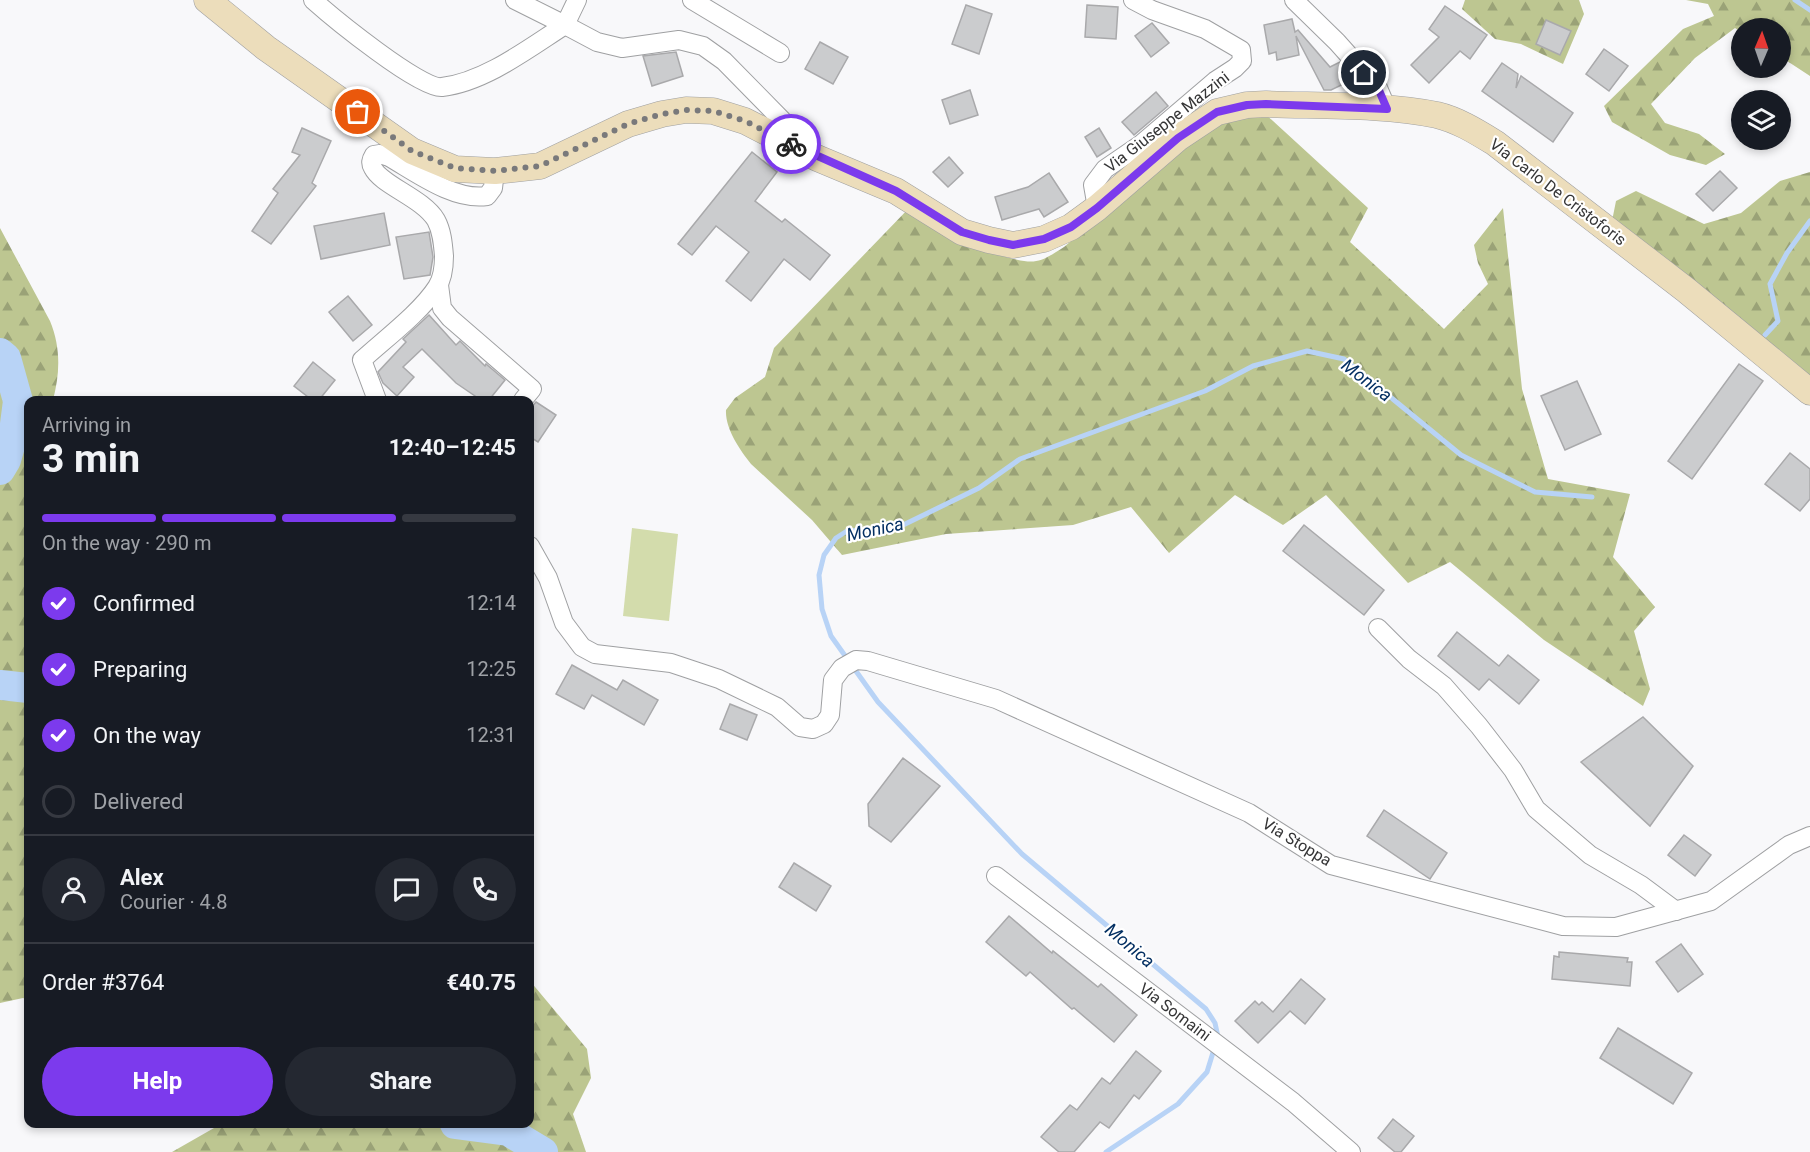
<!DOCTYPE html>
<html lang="en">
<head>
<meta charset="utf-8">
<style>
  :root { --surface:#171b24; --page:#242831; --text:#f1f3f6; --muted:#9ea1a6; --line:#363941; --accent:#7c3aed }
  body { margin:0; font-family:Roboto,sans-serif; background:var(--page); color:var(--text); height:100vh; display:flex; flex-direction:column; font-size:22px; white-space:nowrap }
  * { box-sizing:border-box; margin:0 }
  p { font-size:20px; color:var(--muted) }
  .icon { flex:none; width:33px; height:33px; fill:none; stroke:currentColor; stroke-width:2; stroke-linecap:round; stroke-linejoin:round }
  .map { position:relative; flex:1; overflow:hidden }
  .drawer { position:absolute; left:24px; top:396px; width:510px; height:732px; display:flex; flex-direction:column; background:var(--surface); border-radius:12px; box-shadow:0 3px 9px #0003 }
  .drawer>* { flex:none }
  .needle { width:39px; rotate:2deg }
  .tools { position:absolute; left:1731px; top:18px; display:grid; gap:12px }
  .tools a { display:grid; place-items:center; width:60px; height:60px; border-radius:50%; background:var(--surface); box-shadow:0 3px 9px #0003; font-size:30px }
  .pin { position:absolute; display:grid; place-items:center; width:51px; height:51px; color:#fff; margin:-26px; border:3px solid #fff; border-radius:50%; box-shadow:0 2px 6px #0007 }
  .courier { position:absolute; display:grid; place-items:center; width:60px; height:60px; margin:-30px; border:4px solid #7c3aed; border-radius:50%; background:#fff; color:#222; box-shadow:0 2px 8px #0007 }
  .head em { font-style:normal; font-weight:700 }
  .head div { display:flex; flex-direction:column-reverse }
  .head { display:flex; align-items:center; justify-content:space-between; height:102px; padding:0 18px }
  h1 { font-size:39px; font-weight:700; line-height:45px }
  .bar { display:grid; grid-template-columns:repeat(4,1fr); gap:9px 6px; align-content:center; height:72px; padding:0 18px }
  .bar i { height:8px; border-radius:4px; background:var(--line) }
  .bar .on { background:var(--accent) }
  .bar p { grid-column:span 4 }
  .line { display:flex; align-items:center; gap:15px; padding:0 18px; border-top:2px solid var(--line) }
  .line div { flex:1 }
  .round { display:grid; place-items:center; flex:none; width:63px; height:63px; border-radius:32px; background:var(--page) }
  ol { padding:0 18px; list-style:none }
  li { display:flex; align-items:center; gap:18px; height:66px }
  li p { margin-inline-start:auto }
  li .icon { padding:6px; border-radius:50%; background:var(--accent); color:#fff; stroke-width:4 }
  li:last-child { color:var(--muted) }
  li i { width:33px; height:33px; border:3px solid var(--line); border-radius:50% }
  .cta { display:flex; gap:12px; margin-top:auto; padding:12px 18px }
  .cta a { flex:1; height:69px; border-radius:36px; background:var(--accent); color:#fff; font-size:24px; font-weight:700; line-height:69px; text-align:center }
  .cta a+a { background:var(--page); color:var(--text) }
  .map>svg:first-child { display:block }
  .forest { fill:url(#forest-firs) }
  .pitch { fill:#d3dcac }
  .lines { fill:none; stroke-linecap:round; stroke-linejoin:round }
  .stream { stroke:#b8d3f6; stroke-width:5 }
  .river { stroke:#b8d3f6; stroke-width:30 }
  .building { fill:#cbccce; stroke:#a9a9ab; stroke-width:1.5 }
  .minor-casing { stroke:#9fa0a2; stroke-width:20 }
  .secondary-casing { stroke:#9fa0a2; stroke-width:27 }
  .minor { stroke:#fff; stroke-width:18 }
  .secondary { stroke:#ecddbb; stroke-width:26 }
  .done { stroke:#79797b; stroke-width:6; stroke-dasharray:0 10.8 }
  .route { stroke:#7c3aed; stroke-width:8 }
  .labels { text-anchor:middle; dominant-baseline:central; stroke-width:4.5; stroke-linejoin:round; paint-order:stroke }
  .street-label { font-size:16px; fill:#353536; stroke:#fff }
  .water-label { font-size:18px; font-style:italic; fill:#032f62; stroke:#fff }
</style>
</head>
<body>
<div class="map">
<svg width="1810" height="1152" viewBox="0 0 1810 1152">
  <defs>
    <pattern id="forest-firs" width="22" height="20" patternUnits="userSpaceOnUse" patternTransform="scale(1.5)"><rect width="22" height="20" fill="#bdc691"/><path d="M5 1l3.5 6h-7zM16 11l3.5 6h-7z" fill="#9aa277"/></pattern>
  </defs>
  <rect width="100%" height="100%" fill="#f8f8fa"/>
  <g class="forest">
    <path d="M1465 0H1579L1584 14 1563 64 1521 44 1495 39 1462 9Z"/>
    <path d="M1686 0H1810V76L1781 57 1780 28H1742L1741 32 1735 28 1695 58 1651 104 1665 123 1699 134 1725 154 1706 165 1670 155 1612 122 1604 106 1683 29 1714 16 1708 4Z"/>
    <path d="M1262 111 1368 208 1350 242 1444 329 1488 284 1478 263 1474 245 1503 208 1522 389 1548 479 1630 494 1613 557 1655 607 1634 631 1650 689 1643 706 1544 640 1450 562 1408 583 1326 495 1283 525 1235 495 1169 553 1131 507 1073 525 946 534 842 555 812 520 751 464C740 450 725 429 726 410L735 398 765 377 774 348 911 206 1006 257C1036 265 1039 263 1064 247L1196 136 1232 118Z"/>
    <path d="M1810 172V380L1612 221 1616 201 1636 191 1704 224 1741 213 1780 181Z"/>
    <path d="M0 228 50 321C61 348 60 373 53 400H28V1000L23 998 0 1003Z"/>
    <path d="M530 981 587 1049 591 1078 573 1114 586 1152H172L221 1124H530Z"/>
  </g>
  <path class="pitch" d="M632 528 678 534 669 621 623 616Z"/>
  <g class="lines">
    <g class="stream">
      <path d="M1795 0 1810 10"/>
      <path d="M1765 335 1778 321 1770 284 1787 253 1810 221"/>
      <path d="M1218 1037 1215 1023 1206 1009 1022 854 878 702 831 636 822 609 819 575 824 555 836 538 847 531 897 528 979 488 1020 459 1205 391 1253 366 1307 351 1344 359 1461 455 1535 492 1592 497"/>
      <path d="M1106 1152 1178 1104 1207 1072 1215 1046"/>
    </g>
    <g class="river">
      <path d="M0 353 6 358 18 401 14 432 6 460 0 470"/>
      <path d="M0 685 28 688"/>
      <path d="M455 1124 508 1131 543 1152"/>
    </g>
  </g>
  <g class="building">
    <path d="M966 5 992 14 979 54 952 44Z"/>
    <path d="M1087 5 1118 7 1116 39 1085 37Z"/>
    <path d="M1445 6 1487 35 1470 59 1460 51 1429 83 1411 65 1439 37 1429 29Z"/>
    <path d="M1292 19 1295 32 1298 30 1330 67 1340 62 1352 80 1331 90H1324L1296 36 1299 55 1277 60 1276 52 1269 54 1264 25Z"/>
    <path d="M1546 20 1571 31 1560 55 1536 44Z"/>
    <path d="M1152 23 1169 43 1151 57 1135 36Z"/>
    <path d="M820 42 848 57 833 84 805 69Z"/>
    <path d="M1604 49 1628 66 1609 91 1586 74Z"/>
    <path d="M676 52 683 76 652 86 643 56Z"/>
    <path d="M1502 63 1518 74 1516 88 1521 76 1573 113 1553 142 1482 91Z"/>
    <path d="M970 90 978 115 950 124 942 100Z"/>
    <path d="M1156 92 1168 106 1134 135 1122 122Z"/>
    <path d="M302 128 331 141 312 183 316 186 271 244 252 231 278 193 273 189 300 155 292 152Z"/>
    <path d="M1099 128 1111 148 1097 157 1085 137Z"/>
    <path d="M752 152 777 172 755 201 782 222 785 219 830 255 810 280 784 259 751 301 726 281 749 252 716 226 692 255 678 244Z"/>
    <path d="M949 157 963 173 948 187 933 172Z"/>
    <path d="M1720 171 1737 188 1713 211 1696 194Z"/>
    <path d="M1049 173 1068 202 1044 217 1039 209 1002 220 995 197 1028 187Z"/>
    <path d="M384 213 390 245 321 259 314 226Z"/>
    <path d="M429 232 433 257 430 275 404 279 396 237Z"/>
    <path d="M348 296 372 325 353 341 329 312Z"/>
    <path d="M429 315 456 345 460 341 485 366 486 364 505 380 489 400H481L456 383 422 349 403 367 414 377 397 396 383 383 378 372 406 342 403 339Z"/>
    <path d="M313 362 335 380 319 400H312L294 386Z"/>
    <path d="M1739 364 1763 381 1692 479 1668 461Z"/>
    <path d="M1577 381 1601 434 1565 450 1541 396Z"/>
    <path d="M536 402 556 415 538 442 530 437V409Z"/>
    <path d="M1790 453 1810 469V499L1800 511 1765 484Z"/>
    <path d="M1304 525 1384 590 1364 615 1283 551Z"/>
    <path d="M1457 632 1499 666 1508 655 1539 680 1519 704 1489 679 1479 690 1438 656Z"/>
    <path d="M572 665 617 690 623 680 658 700 644 725 592 695 584 709 556 694Z"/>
    <path d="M730 704 757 715 747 740 720 729Z"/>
    <path d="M1643 717 1693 766 1650 826 1581 762Z"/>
    <path d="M903 758 940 786 891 842 869 826 868 804Z"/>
    <path d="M1384 810 1447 853 1430 879 1367 836Z"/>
    <path d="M1684 835 1711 855 1695 876 1668 855Z"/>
    <path d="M794 863 831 886 816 911 779 887Z"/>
    <path d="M1009 916 1052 953 1053 951 1098 987 1101 984 1137 1015 1114 1042 1074 1008 1072 1009 1030 972 1026 976 986 942Z"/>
    <path d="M1681 944 1703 974 1678 992 1656 962Z"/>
    <path d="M1559 952 1628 958 1627 962H1632L1630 986 1552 979 1554 956 1559 957Z"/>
    <path d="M1301 979 1325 999 1305 1024 1290 1011 1258 1043 1235 1021 1255 1001 1259 1005 1262 1002 1273 1012Z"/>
    <path d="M1618 1028 1692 1073 1673 1104 1600 1058Z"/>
    <path d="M1136 1051 1161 1071 1139 1099 1134 1095 1109 1128 1100 1122 1074 1152H1059L1041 1137 1070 1105 1077 1110 1102 1078 1110 1084Z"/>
    <path d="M1393 1119 1414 1136 1401 1152H1395L1378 1138Z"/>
  </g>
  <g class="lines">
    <g class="minor-casing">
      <g id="minor">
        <path d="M313 0C332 17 421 90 442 87 485 82 529 48 565 25"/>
        <path d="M515 0 565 25"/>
        <path d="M577 0 565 25 597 42 622 48 679 40 703 46 724 61 782 120 789 144"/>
        <path d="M692 0 780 53"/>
        <path d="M1294 0 1337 42 1378 88 1387 109"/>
        <path d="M1097 208 1093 185 1105 169 1140 145 1215 81 1235 68 1242 61 1241 50 1205 29 1152 10 1133 0"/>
        <path d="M439 285 442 308 450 318 532 389 523 400"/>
        <path d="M377 400 362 360C385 339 421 312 437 287 443 278 444 266 444 256 443 244 442 231 436 220 423 198 381 185 373 168 370 163 371 160 374 155L380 154 389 157C417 173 454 201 487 196L493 188 495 171"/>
        <path d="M530 546 548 578 564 623 582 647 595 654 671 663 719 679 777 707 800 727 813 729 824 724 830 715 833 680 842 668 856 660 868 661 996 699 1249 813 1331 865 1563 926 1616 927 1711 901 1789 845 1810 836"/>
        <path d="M1378 628 1409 659 1444 686 1479 726 1513 770 1536 809 1590 855 1641 885 1676 911"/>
        <path d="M996 876 1293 1102 1351 1152"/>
      </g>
    </g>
    <g class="secondary-casing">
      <path id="secondary" d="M207 0 266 48 412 151 455 169 495 171 540 166 628 124 662 114 686 110 713 111 745 121 817 158 896 191 962 232 989 240 1013 245 1044 239 1071 227 1097 208 1178 138 1217 112 1247 105 1266 104C1320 106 1385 104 1437 115 1458 120 1477 132 1495 143L1686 290 1810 392"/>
    </g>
    <use href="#minor" class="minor"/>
    <use href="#secondary" class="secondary"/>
  </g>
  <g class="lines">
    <path class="done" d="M358 112 412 151 455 168 495 171 540 166 628 124 662 114 686 110 713 111 745 121 791 144"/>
    <path class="route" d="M791 144 896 191 962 232 989 240 1013 245 1044 239 1071 227 1097 208 1178 138 1217 112 1247 105 1266 104 1387 109 1378 88 1364 73"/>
  </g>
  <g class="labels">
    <g class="street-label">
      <text transform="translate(1167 122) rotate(-38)">Via Giuseppe Mazzini</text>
      <text transform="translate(1558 192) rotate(37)">Via Carlo De Cristoforis</text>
      <text transform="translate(1297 842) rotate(31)">Via Stoppa</text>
      <text transform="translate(1175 1012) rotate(37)">Via Somaini</text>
    </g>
    <g class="water-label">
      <text transform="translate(1367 380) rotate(37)">Monica</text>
      <text transform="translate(875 529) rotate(-12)">Monica</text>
      <text transform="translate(1130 945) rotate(40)">Monica</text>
    </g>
  </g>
</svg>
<div class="tools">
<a><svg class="needle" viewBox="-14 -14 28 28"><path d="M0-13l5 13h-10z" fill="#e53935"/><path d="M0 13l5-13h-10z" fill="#9ea1a6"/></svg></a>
<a><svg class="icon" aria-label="layers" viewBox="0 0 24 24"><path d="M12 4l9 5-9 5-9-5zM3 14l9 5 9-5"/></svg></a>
</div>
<div class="pin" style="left:358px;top:112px;background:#ea580c"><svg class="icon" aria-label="bag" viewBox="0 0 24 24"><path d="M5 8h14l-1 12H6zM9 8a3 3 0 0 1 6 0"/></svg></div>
<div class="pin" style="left:1364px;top:73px;background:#1f2937"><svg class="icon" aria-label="home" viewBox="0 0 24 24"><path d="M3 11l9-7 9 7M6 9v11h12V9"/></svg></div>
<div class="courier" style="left:791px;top:144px"><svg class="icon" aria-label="bike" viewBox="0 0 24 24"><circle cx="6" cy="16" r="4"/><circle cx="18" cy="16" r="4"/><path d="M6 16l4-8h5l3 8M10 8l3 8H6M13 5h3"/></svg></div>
<section class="drawer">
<div class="head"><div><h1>3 min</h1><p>Arriving in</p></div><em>12:40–12:45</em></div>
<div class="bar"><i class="on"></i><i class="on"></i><i class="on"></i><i></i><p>On the way · 290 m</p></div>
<ol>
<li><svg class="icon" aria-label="check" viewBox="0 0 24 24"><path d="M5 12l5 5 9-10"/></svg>Confirmed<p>12:14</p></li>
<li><svg class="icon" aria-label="check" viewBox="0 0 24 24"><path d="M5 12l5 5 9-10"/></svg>Preparing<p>12:25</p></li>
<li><svg class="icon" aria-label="check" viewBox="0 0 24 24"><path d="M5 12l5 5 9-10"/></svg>On the way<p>12:31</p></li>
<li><i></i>Delivered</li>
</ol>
<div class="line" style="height:108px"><a class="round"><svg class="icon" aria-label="person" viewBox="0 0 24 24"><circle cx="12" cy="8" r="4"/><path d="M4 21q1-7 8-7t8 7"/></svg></a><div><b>Alex</b><p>Courier · 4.8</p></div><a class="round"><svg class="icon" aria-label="chat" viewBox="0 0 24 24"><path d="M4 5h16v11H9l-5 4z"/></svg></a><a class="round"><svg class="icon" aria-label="phone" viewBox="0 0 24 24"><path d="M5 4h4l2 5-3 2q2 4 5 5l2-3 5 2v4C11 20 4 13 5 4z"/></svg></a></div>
<div class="line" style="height:78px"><div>Order #3764</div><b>€40.75</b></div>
<div class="cta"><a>Help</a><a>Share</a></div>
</section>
</div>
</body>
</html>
